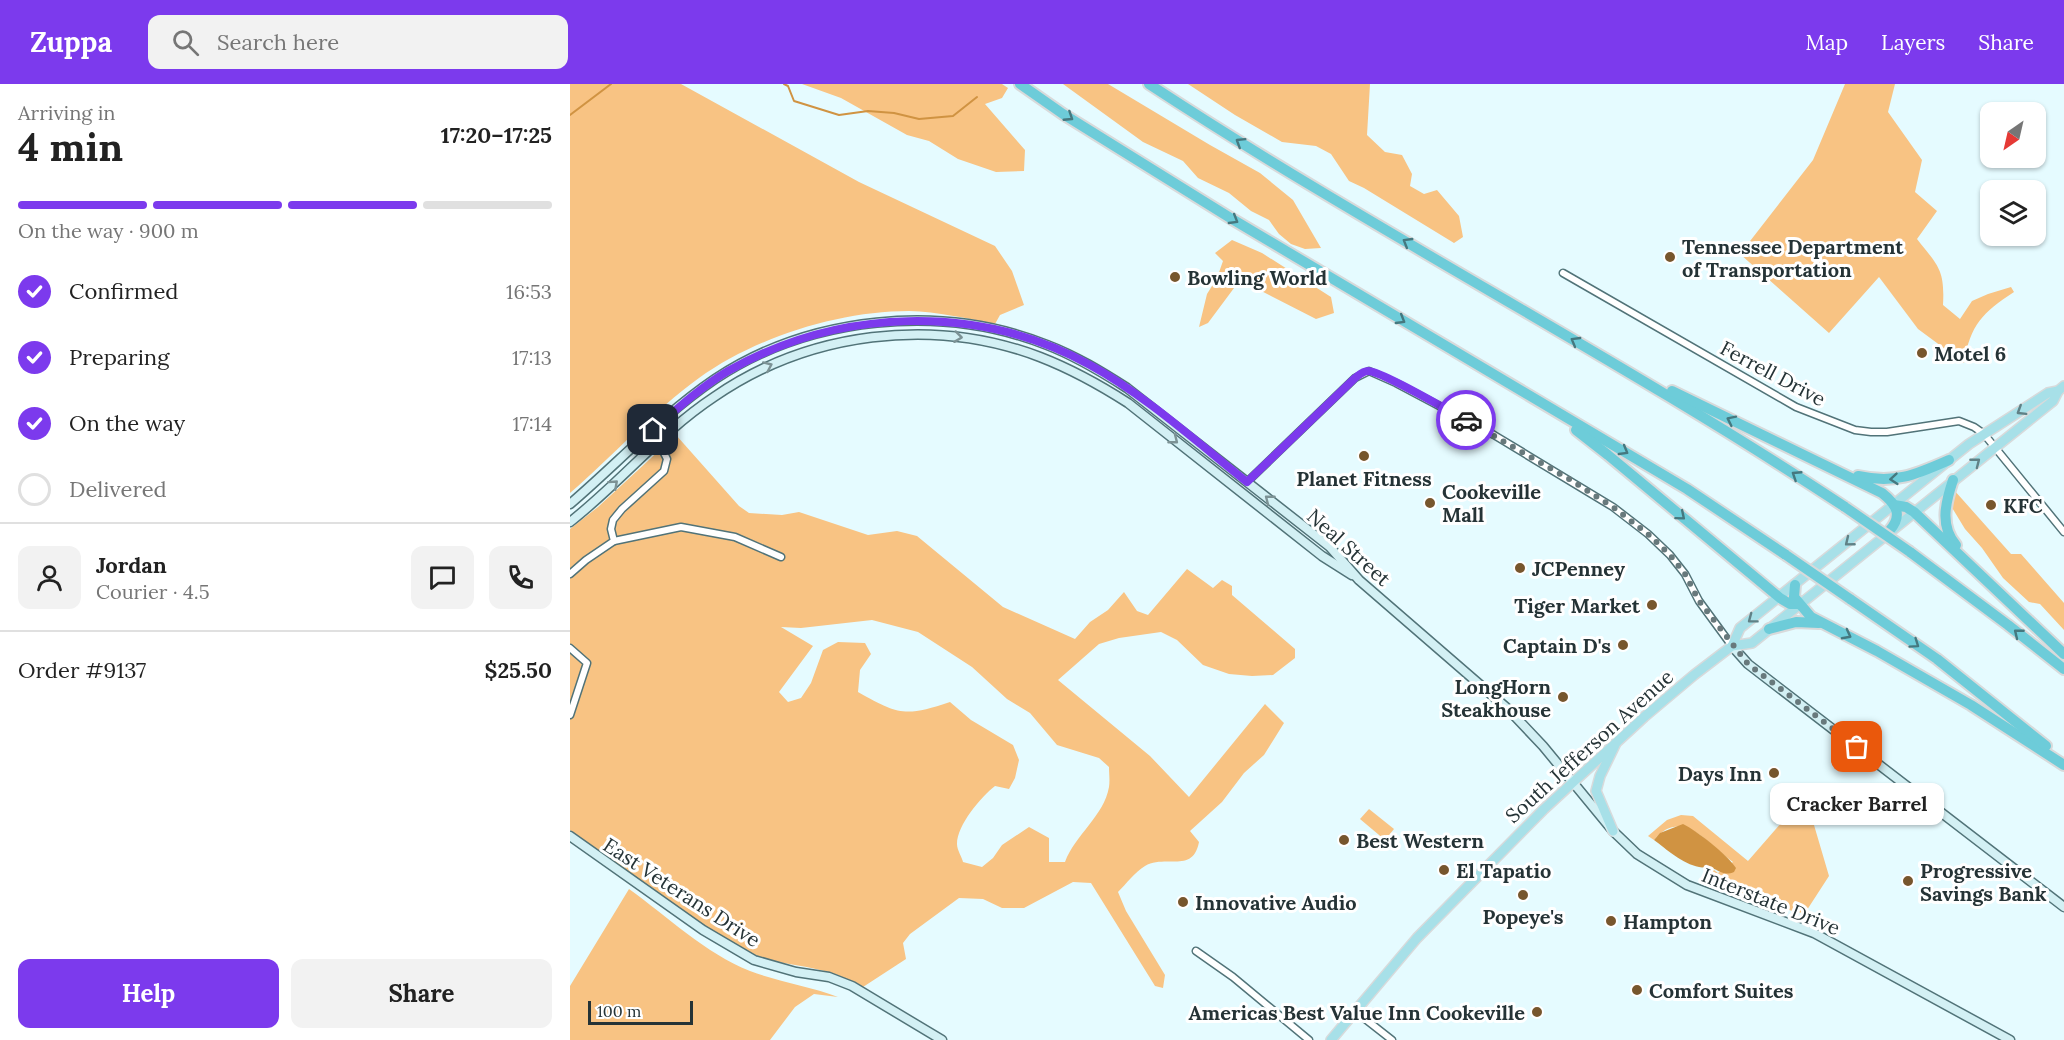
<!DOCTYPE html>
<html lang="en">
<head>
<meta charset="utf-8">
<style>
  :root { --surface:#fff; --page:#f2f2f2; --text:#222; --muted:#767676; --line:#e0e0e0; --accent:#7c3aed }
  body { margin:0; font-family:Lora,serif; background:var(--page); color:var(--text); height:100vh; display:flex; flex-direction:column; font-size:22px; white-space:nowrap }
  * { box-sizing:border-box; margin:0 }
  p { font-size:20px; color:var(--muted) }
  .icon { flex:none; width:33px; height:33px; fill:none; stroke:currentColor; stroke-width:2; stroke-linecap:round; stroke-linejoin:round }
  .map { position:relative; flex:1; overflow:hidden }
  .details { display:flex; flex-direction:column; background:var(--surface); width:570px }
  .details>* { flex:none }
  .needle { width:39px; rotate:214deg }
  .controls { position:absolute; left:1410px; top:18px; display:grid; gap:12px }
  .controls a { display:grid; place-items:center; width:66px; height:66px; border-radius:12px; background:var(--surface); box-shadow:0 2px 4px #0004; font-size:30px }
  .scale { position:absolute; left:18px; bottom:15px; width:105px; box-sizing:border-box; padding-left:6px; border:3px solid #253336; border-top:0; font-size:16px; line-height:21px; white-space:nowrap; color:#253336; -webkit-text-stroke:4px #fff; paint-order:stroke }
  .pin { position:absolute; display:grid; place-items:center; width:51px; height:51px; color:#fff; margin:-26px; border-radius:12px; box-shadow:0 3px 9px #0006 }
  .courier { position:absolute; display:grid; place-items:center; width:60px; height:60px; margin:-30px; border:4px solid #7c3aed; border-radius:50%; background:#fff; color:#222; box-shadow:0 2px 8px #0007 }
  .bubble { position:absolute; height:42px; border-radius:12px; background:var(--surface); box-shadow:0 2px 4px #0004; font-size:20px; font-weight:800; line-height:42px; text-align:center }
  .headline em { font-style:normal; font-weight:800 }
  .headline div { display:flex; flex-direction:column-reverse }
  .headline { display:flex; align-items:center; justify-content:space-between; height:102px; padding:0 18px }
  h1 { font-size:39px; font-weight:800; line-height:45px }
  .bar { display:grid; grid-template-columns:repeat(4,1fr); gap:9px 6px; align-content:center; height:72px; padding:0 18px }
  .bar i { height:8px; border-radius:4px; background:var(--line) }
  .bar .current { background:var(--accent) }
  .bar p { grid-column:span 4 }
  .line { display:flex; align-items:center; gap:15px; padding:0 18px; border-top:2px solid var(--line) }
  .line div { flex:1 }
  .round { display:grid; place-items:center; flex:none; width:63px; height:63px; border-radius:12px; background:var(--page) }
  ol { padding:0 18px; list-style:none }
  li { display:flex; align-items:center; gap:18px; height:66px }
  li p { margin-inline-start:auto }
  li .icon { padding:6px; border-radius:50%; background:var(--accent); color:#fff; stroke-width:4 }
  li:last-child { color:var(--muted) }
  li i { width:33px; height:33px; border:3px solid var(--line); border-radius:50% }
  .action { display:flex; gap:12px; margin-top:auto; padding:12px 18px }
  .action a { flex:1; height:69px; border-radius:12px; background:var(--accent); color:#fff; font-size:24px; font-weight:800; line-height:69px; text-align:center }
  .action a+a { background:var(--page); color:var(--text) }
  header { display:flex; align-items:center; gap:36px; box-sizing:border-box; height:84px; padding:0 30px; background:var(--accent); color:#fff }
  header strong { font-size:28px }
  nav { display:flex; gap:33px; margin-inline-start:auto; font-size:21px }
  .search { width:420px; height:54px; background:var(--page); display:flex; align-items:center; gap:15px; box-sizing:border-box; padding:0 21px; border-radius:12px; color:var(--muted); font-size:22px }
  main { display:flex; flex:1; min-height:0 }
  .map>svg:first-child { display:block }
  .green { fill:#f8c383; fill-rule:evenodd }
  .water { fill:#d09342 }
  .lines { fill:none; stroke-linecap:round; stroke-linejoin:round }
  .stream { stroke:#d09342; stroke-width:2 }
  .street-casing { stroke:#517378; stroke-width:9 }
  .secondary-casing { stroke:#517378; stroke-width:11 }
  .primary-casing { stroke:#d8dadb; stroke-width:12 }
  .highway-casing { stroke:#d8dadb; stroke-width:14 }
  .street { stroke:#fff; stroke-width:6 }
  .secondary { stroke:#d3f0f4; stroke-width:8 }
  .primary { stroke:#a7e0e8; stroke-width:9 }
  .highway { stroke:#6dccd9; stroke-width:10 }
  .highway-bridge-casing { stroke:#d8dadb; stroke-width:14; stroke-linecap:butt }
  .highway-bridge { stroke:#6dccd9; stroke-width:10 }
  .oneway { stroke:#45787f }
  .oneway2 { stroke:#7c9295 }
  .oneway3 { stroke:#608186 }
  .done { stroke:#68797c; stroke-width:6; stroke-dasharray:0 10.8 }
  .route { stroke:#7c3aed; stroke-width:8 }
  .poi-dot { fill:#77562d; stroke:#fff; stroke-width:2 }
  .labels { text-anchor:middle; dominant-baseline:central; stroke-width:6; stroke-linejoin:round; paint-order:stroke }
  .poi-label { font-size:20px; font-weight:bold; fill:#253336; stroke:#fff; text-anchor:start }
  .street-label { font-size:20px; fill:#253336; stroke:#fff }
</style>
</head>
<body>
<header>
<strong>Zuppa</strong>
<div class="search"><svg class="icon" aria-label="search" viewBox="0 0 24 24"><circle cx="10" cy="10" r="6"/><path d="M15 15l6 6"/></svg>Search here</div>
<nav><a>Map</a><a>Layers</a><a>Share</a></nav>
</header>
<main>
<section class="details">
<div class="headline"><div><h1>4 min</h1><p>Arriving in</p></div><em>17:20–17:25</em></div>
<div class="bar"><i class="current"></i><i class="current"></i><i class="current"></i><i></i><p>On the way · 900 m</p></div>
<ol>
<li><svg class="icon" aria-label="check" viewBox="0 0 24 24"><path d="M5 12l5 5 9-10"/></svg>Confirmed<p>16:53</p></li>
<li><svg class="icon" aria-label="check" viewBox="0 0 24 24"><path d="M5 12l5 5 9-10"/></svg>Preparing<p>17:13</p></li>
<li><svg class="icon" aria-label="check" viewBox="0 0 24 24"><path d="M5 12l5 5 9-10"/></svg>On the way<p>17:14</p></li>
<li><i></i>Delivered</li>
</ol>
<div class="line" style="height:108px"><a class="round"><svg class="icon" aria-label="person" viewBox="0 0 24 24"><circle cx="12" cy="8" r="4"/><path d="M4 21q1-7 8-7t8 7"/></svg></a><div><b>Jordan</b><p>Courier · 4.5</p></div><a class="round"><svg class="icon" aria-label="chat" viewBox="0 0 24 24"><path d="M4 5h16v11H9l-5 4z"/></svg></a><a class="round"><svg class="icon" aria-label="phone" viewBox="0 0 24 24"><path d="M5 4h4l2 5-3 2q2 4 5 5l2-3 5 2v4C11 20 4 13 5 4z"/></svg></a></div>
<div class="line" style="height:78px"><div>Order #9137</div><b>$25.50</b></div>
<div class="action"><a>Help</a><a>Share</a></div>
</section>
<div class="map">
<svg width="1494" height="956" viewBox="0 0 1494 956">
  <rect width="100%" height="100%" fill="#e5fbff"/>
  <g class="green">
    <path d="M0 0H111L289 98 425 162 442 187 454 221 430 231 425 240C396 234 368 228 339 227 269 227 186 253 129 294 84 326 42 373 0 409Z"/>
    <path d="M232 0H432L438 4 432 14 415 20 455 66 454 87 426 88 388 75 359 57 337 51 271 14Z"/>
    <path d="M493 0H538L640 61 690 89 723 116 751 164 735 165 721 160 709 150 699 136 681 127 659 109 628 94 613 77 573 58Z"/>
    <path d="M618 0H800L797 51 815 68 832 71 842 90 840 102 854 110 867 106 889 132 893 153 884 159 794 104 779 97 761 70 746 62 712 58 665 31Z"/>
    <path d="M1275 0H1325L1318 28 1352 76 1345 108 1367 127 1347 155C1368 182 1375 185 1373 221L1390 235 1402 217 1418 210 1441 203 1444 208C1413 228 1400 241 1394 279L1348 245 1309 193 1259 249 1170 170 1243 76Z"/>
    <path d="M662 156 692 169 761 213 764 229 746 235 670 196 638 239 629 243 637 210 647 194 653 177 645 169Z"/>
    <path d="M106 351 169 422 179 429 212 431 229 428 298 451 327 447 347 452 433 523 505 555 520 538 538 526 554 508 567 527 578 531 617 485 643 504 652 496 662 502V511L725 565V574L703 591 682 592 659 590 633 581 607 556 591 548 549 554 529 560 488 596 580 672 619 713 695 620 714 639 694 671 674 689 652 718 620 747 629 758C623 790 596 770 575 782 565 788 556 800 548 808L556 827 595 891 593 904 585 902 521 799 503 798 454 824H432L413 815 389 814 340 850 333 859 336 875 293 903C279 896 266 889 250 886 226 880 202 880 179 868 115 835 58 788 0 746V445L28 423ZM302 536 348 548 402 583 437 615 460 629 487 661 529 674 539 683C539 689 540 697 539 703 534 732 505 751 495 778H479V754L459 743 432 761 423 774 412 783 393 778C392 773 387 766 387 760 387 741 411 713 425 702L439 705 445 694 449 676 443 661 401 636 380 618C335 633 329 631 288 608L290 586 301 570 295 559 268 558 253 566 241 599 231 614 218 618 209 608 243 562 211 543 231 544Z"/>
    <path d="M1384 406 1441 470H1451L1494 519V546L1470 520 1459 518 1433 494 1412 464 1395 445 1381 422Z"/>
    <path d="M1226 722 1237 729 1244 741 1259 792 1235 829 1225 828 1136 797 1140 783 1148 789 1163 778C1139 761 1112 722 1084 756L1078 752 1097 736 1111 731 1123 732 1178 777Z"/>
    <path d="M799 725 824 745 815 756 790 735Z"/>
    <path d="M59 805C98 833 135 869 180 887 209 898 240 902 268 913L244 910 225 923 200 956H0V902Z"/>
  </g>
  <path class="water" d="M1113 740C1127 747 1158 771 1166 784L1164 788C1153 793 1149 785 1138 783 1135 783 1132 784 1129 783 1113 780 1096 765 1084 756L1090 749Z"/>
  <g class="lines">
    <g class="stream">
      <path d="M214 0 218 2 224 17 269 31 298 27 324 29 349 35 383 32 407 13"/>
      <path d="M0 31 41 0"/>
    </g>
    <g class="street-casing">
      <g id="street">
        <path d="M993 189 1226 323 1285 346 1301 348H1317L1389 337 1404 343 1414 350 1494 448"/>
        <path d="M677 398 785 294 799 287 826 299 924 351 1043 423 1078 450 1100 471 1115 490 1129 517 1162 562"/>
        <path d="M44 457 111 443 165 453 211 473"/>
        <path d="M0 490 16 476 44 457 41 445 43 436 52 425 94 387 97 375 89 359"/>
        <path d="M0 564 17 579 0 631"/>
        <path d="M626 867 663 893 739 956"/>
        <path d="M785 927 822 956"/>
      </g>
    </g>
    <g class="secondary-casing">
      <g id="secondary">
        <path d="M0 420C48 379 92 331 145 295 240 232 371 219 477 261 506 272 532 288 557 304L760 463 789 496 938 625 973 662 1043 747 1067 770 1117 801 1244 849 1440 956"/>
        <path d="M0 438C50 399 91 348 144 313 238 248 363 232 470 273 501 285 530 301 558 319L752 472 782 491"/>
        <path d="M1162 562 1178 580 1494 823"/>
        <path d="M0 752 133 846 184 876 226 888 259 893 282 902 372 956"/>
      </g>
    </g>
    <g class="primary-casing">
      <g id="primary">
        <path d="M1162 562 1170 544 1399 360 1478 309 1488 307 1494 302"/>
        <path d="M1043 747 1026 707 1030 692 1045 661"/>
        <path d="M761 956 847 854 974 725 1074 633 1124 591 1162 562 1182 559 1483 317 1488 307"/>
      </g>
    </g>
    <g class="highway-casing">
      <g id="highway">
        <path d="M450 0 493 30 662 135 1117 405 1216 471"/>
        <path d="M579 0C806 149 1048 273 1275 423"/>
        <path d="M1102 307 1312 409C1326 420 1333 431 1320 446"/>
        <path d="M1006 346 1038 371 1210 514 1220 520H1229"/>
        <path d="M1288 392C1325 400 1345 391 1379 376"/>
        <path d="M1383 396C1376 417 1369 442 1386 461"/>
        <path d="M1324 421 1336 423 1344 428 1494 570"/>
        <path d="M1340 468 1438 541 1494 585"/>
        <path d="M1225 501 1224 513 1241 533 1307 567 1401 621 1494 681"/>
        <path d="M1280 515 1367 575 1476 662"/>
        <path d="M1199 545 1226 538 1249 539"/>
      </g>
    </g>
    <use href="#street" class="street"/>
    <use href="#secondary" class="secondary"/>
    <use href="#primary" class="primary"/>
    <use href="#highway" class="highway"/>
    <g class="highway-bridge-casing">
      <g id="highway-bridge">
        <path d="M1275 423 1340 468"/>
        <path d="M1216 471 1280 515"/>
      </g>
    </g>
    <use href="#highway-bridge" class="highway-bridge"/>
  </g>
  <defs><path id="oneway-chevron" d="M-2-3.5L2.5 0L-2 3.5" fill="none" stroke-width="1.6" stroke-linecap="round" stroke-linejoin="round" transform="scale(1.5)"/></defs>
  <g class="oneway">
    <use href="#oneway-chevron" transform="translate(499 33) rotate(33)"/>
    <use href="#oneway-chevron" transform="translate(670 58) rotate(-148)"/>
    <use href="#oneway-chevron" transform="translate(664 136) rotate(31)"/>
    <use href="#oneway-chevron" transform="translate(837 158) rotate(-149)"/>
    <use href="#oneway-chevron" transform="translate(831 236) rotate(31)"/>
    <use href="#oneway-chevron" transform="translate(1005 257) rotate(-150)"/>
    <use href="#oneway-chevron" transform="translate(1161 336) rotate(-154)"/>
    <use href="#oneway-chevron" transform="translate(1054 367) rotate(30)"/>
    <use href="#oneway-chevron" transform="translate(1226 391) rotate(-147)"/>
    <use href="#oneway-chevron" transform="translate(1324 395) rotate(175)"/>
    <use href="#oneway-chevron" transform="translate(1111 432) rotate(40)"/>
    <use href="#oneway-chevron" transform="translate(1448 549) rotate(-141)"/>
    <use href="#oneway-chevron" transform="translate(1277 551) rotate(28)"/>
    <use href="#oneway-chevron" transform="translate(1345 560) rotate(35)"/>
  </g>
  <g class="oneway2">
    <use href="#oneway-chevron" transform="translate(388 253) rotate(7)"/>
    <use href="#oneway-chevron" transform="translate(198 282) rotate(-24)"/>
    <use href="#oneway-chevron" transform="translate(604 356) rotate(38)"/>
    <use href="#oneway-chevron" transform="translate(44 400) rotate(-42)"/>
    <use href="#oneway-chevron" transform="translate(699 415) rotate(-142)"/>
  </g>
  <g class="oneway3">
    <use href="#oneway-chevron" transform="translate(1451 327) rotate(148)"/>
    <use href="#oneway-chevron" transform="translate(1406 378) rotate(-38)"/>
    <use href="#oneway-chevron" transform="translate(1279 458) rotate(141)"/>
    <use href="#oneway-chevron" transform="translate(1182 535) rotate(143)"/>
  </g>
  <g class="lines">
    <path class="done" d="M896 336 999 395 1043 423 1078 450 1100 471 1115 490 1129 517 1178 580 1287 663"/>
    <path class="route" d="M83 346C107 325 131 303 158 287 269 224 408 219 520 281 575 311 628 359 677 398L785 294C789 291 793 287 798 287 811 287 879 327 896 336"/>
  </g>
  <g class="poi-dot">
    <circle cx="1100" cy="173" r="6"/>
    <circle cx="605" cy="193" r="6"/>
    <circle cx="1352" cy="269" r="6"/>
    <circle cx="794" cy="372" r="6"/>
    <circle cx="860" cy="419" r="6"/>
    <circle cx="1421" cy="421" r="6"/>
    <circle cx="950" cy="484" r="6"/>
    <circle cx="1082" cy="521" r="6"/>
    <circle cx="1053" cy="561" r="6"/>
    <circle cx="993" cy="613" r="6"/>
    <circle cx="1204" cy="689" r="6"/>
    <circle cx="774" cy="756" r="6"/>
    <circle cx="874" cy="786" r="6"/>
    <circle cx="1338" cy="797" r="6"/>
    <circle cx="953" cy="811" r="6"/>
    <circle cx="613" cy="818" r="6"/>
    <circle cx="1041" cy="837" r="6"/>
    <circle cx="1067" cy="906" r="6"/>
    <circle cx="967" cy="928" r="6"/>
  </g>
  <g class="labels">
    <g class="poi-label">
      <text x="1112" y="162">Tennessee Department<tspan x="1112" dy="23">of Transportation</tspan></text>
      <text x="617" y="193">Bowling World</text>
      <text x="1364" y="269">Motel 6</text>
      <text x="794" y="394" text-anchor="middle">Planet Fitness</text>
      <text x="872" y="407">Cookeville<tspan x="872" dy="23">Mall</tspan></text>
      <text x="1433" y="421">KFC</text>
      <text x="962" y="484">JCPenney</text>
      <text x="1070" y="521" text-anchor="end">Tiger Market</text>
      <text x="1041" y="561" text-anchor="end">Captain D's</text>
      <text x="981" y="602" text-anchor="end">LongHorn<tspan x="981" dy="23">Steakhouse</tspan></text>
      <text x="1192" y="689" text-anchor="end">Days Inn</text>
      <text x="786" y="756">Best Western</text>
      <text x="886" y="786">El Tapatio</text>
      <text x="1350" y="786">Progressive<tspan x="1350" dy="23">Savings Bank</tspan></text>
      <text x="625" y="818">Innovative Audio</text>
      <text x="953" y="832" text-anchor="middle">Popeye's</text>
      <text x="1053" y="837">Hampton</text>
      <text x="1079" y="906">Comfort Suites</text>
      <text x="955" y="928" text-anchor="end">Americas Best Value Inn Cookeville</text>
    </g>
    <g class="street-label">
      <text transform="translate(1203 289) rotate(28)">Ferrell Drive</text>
      <text transform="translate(779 463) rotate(42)">Neal Street</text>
      <text transform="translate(1019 662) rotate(-42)">South Jefferson Avenue</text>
      <text transform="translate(112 808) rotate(33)">East Veterans Drive</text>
      <text transform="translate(1201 817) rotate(22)">Interstate Drive</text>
    </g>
  </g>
</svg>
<div class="controls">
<a><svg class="needle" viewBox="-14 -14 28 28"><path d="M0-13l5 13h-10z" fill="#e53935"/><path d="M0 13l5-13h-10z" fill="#767676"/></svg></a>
<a><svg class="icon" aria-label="layers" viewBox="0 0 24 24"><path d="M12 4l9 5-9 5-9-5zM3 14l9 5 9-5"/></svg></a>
</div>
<div class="scale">100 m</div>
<div class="pin" style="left:1287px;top:663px;background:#ea580c"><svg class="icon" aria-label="bag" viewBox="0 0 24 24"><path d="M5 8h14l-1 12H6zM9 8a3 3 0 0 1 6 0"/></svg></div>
<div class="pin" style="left:83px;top:346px;background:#1f2937"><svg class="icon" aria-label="home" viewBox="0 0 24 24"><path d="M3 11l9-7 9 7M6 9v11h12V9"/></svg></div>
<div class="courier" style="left:896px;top:336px"><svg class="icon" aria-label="car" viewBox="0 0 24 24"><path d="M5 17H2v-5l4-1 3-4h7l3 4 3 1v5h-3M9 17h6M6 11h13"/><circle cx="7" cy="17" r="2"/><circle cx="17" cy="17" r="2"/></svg></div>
<div class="bubble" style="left:1200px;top:699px;width:174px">Cracker Barrel</div>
</div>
</main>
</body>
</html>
